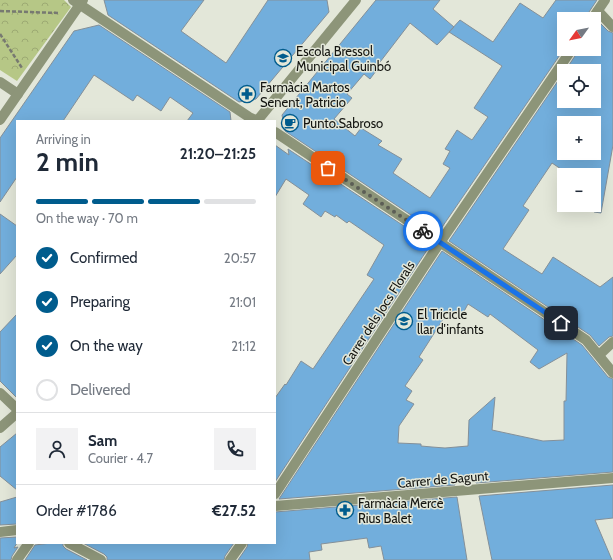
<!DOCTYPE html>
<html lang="en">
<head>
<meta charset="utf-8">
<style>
  :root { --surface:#fff; --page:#f2f2f3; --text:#1f2937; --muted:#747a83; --line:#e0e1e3; --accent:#005c8d }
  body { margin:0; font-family:Cabin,sans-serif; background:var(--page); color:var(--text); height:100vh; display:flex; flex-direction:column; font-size:15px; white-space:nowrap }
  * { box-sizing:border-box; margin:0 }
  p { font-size:13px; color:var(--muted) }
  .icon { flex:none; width:22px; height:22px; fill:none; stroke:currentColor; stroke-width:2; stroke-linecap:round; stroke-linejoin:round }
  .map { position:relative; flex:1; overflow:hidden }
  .panel { position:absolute; left:16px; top:120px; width:260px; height:424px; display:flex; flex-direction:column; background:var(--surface); border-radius:0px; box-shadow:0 4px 16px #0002 }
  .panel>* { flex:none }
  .needle { width:26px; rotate:237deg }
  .tools { position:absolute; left:557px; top:12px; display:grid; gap:8px }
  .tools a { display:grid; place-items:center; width:44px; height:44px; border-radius:0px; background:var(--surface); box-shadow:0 4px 16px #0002; font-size:20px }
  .pin { position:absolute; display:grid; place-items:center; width:34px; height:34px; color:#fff; margin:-17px; border-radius:8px; box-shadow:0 2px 6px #0006 }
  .courier { position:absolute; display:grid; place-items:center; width:40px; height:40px; margin:-20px; border:3px solid #1a73e8; border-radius:50%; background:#fff; color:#222; box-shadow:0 1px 5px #0007 }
  .overview em { font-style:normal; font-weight:700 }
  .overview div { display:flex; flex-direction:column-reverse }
  .overview { display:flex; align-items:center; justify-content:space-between; height:68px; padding:0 20px }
  h1 { font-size:26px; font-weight:700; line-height:30px }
  .bar { display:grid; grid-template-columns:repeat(4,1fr); gap:6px 4px; align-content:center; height:48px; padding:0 20px }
  .bar i { height:5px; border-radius:3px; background:var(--line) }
  .bar .active { background:var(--accent) }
  .bar p { grid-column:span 4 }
  .line { display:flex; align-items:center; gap:10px; padding:0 20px; border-top:1px solid var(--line) }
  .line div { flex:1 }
  .round { display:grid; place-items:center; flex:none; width:42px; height:42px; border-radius:0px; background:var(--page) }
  ol { padding:0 20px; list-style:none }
  li { display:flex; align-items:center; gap:12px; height:44px }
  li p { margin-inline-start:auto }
  li .icon { padding:4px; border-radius:50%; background:var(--accent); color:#fff; stroke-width:4 }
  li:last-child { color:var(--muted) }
  li i { width:22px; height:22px; border:2px solid var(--line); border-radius:50% }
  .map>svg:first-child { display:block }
  .forest { fill:url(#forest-crowns) }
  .building { fill:#72aedc; stroke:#849099; fill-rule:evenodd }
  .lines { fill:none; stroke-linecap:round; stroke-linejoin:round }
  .path { stroke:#777971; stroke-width:2.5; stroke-dasharray:4 2; stroke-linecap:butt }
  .street { stroke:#8d9579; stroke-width:10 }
  .done { stroke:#5c5e56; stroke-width:4; stroke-dasharray:0 7.2 }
  .route { stroke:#1a73e8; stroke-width:5 }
  .labels { text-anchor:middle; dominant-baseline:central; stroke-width:3; stroke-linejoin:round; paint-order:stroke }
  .poi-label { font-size:13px; fill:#131410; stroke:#e3e7d9; text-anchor:start }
  .street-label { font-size:13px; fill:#131410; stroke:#e3e7d9 }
</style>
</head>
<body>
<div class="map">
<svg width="613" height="560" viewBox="0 0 613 560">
  <defs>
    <pattern id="forest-crowns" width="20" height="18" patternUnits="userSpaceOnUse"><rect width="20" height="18" fill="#b6c786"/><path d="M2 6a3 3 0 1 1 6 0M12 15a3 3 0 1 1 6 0" fill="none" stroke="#9caa73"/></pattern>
  </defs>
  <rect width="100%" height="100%" fill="#e3e7d9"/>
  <path class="forest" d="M0 0H64L71 7 17 81 0 70Z"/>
  <g class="building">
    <path d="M104 0H204L181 31 226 63 268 0H327L329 12 256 99 239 102 108 15Z"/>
    <path d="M376 0H440L433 9 454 27 437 45 410 23 377 66 379 67 370 79 364 74 347 94 352 98 334 119 355 136 361 128 382 141 378 145 402 159 393 173 430 198 450 168 443 164 450 151 445 149 457 130 472 140 488 117 474 108 502 66 449 32 460 20 493 42 520 3 543 18 556 0H597L587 15 586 19H564V49L438 233 285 131 282 115Z"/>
    <path d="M598 21 608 31 613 33V145L601 213 594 212V175H570L552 163 523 206 529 210 503 249 542 274 553 257 600 287 613 277V336L609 337 599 346 590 335 449 241 564 72V101H594V71H565L577 53 578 49H594V25ZM564 123H594V153H564Z"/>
    <path d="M99 25 230 112 231 121H187L193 113 170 97 161 111 137 95 133 101 94 75 63 121H17V177L0 202V138L74 31Z"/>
    <path d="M275 145 289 155 288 149 431 244 275 482V398L285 384 286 385 301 361 313 369 374 279 367 275 384 245 349 221 347 223 336 215 335 217 325 211 321 217 303 204 309 195 286 179 275 197Z"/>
    <path d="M0 214 17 226V255L0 274Z"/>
    <path d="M442 251 582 345 608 377 613 379V472L476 483 474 475 454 479 455 485 279 499ZM468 304 488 317 490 314 538 350 530 362 539 369 567 353 566 401H564V440L543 441 492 430 495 397 469 420 468 446 445 448 432 447 421 446V444L398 443 399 426 414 404 406 400 412 391 405 386 423 360 419 357 449 310 461 317Z"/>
    <path d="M17 314V398L0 381V332Z"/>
    <path d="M17 433V490L0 476V447Z"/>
    <path d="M613 485V518L595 520 612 560H492L479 496Z"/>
    <path d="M17 497V524L0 525V502Z"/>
    <path d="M457 497 467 560H384L381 546 369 548 367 538 321 544 322 550 309 552 310 560H238L247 547 248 543H275V512Z"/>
    <path d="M17 537V543L14 548 18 547 12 556 11 560H0V538Z"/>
    <path d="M51 543H63V546L66 549 87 560H25L35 545Z"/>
    <path d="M83 543H234L225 556 224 560H107V557L104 554Z"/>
  </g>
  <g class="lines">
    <g class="path">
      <path d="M0 11 58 13"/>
      <path d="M0 34 22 68"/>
    </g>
    <g class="street">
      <path d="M73 0 249 117 258 121"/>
      <path d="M598 11 613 27"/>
      <path d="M592 19 605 0"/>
      <path d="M0 82 18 94"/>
      <path d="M0 120 83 0"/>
      <path d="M257 121 356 0"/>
      <path d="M275 132 586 340 613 373"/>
      <path d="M599 355 613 342"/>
      <path d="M0 393 17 409"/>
      <path d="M0 428 17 413"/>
      <path d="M275 494 435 250 572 49"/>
      <path d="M275 506 613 478"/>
      <path d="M0 532 17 530"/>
      <path d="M69 543 101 560"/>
      <path d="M17 560 29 543"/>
      <path d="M230 560 242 543"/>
    </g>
  </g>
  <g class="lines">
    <path class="done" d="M328 168 423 231"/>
    <path class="route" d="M423 231 561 323"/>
  </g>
  <defs>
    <g id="school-ring" transform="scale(0.9)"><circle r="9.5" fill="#e3e7d9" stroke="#005c8d" stroke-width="1.5"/><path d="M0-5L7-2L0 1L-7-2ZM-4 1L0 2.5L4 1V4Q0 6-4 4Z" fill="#005c8d"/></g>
    <g id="pharmacy-ring" transform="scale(0.9)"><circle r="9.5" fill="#e3e7d9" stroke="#005c8d" stroke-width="1.5"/><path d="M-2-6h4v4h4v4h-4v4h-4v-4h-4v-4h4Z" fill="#005c8d"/></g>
    <g id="cafe-ring" transform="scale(0.9)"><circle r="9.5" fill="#e3e7d9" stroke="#005c8d" stroke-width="1.5"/><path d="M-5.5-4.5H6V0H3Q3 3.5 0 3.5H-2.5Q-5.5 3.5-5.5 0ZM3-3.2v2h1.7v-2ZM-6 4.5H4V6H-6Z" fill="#005c8d"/></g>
  </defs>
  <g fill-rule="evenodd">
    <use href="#school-ring" x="283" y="58"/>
    <use href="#pharmacy-ring" x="247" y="94"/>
    <use href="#cafe-ring" x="290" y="123"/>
    <use href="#school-ring" x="404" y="321"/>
    <use href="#pharmacy-ring" x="345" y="510"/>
  </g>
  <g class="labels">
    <g class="poi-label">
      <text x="296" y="51">Escola Bressol<tspan x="296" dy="15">Municipal Guinbó</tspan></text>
      <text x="260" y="87">Farmàcia Martos<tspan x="260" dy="15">Senent, Patricio</tspan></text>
      <text x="303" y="123">Punto.Sabroso</text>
      <text x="417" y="314">El Tricicle<tspan x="417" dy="15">llar d'infants</tspan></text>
      <text x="358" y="503">Farmàcia Mercè<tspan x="358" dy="15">Rius Balet</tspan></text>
    </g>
    <g class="street-label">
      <text transform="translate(378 313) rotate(-57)">Carrer dels Jocs Florals</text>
      <text transform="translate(443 479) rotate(-5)">Carrer de Sagunt</text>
    </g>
  </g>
</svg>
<div class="tools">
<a><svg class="needle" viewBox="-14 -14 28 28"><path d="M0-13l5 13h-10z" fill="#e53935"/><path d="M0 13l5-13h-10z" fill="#747a83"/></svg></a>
<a><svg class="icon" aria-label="locate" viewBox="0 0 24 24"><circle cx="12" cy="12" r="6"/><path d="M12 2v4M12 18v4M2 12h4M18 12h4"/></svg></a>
<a>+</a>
<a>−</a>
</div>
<div class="pin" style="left:328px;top:168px;background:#ea580c"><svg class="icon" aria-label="bag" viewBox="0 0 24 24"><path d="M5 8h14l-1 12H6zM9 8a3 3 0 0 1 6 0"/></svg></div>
<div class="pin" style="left:561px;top:323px;background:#1f2937"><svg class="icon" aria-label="home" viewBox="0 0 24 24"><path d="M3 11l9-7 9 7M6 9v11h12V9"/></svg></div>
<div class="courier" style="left:423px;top:231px"><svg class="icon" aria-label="bike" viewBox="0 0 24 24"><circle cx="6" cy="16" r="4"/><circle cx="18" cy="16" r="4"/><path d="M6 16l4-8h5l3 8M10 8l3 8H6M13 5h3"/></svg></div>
<section class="panel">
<div class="overview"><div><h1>2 min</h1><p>Arriving in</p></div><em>21:20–21:25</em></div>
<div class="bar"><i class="active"></i><i class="active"></i><i class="active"></i><i></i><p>On the way · 70 m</p></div>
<ol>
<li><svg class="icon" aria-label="check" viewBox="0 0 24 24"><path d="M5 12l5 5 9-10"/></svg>Confirmed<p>20:57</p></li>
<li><svg class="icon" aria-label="check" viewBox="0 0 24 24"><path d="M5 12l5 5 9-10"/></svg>Preparing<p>21:01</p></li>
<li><svg class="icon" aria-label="check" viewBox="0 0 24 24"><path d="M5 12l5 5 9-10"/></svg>On the way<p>21:12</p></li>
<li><i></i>Delivered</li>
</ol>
<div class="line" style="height:72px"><a class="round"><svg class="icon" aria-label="person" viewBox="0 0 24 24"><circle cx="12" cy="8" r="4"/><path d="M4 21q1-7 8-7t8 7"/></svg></a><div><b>Sam</b><p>Courier · 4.7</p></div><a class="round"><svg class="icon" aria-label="phone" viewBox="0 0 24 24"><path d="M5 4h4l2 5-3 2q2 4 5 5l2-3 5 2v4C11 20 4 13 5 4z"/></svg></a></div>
<div class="line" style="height:52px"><div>Order #1786</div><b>€27.52</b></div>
</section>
</div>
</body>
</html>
